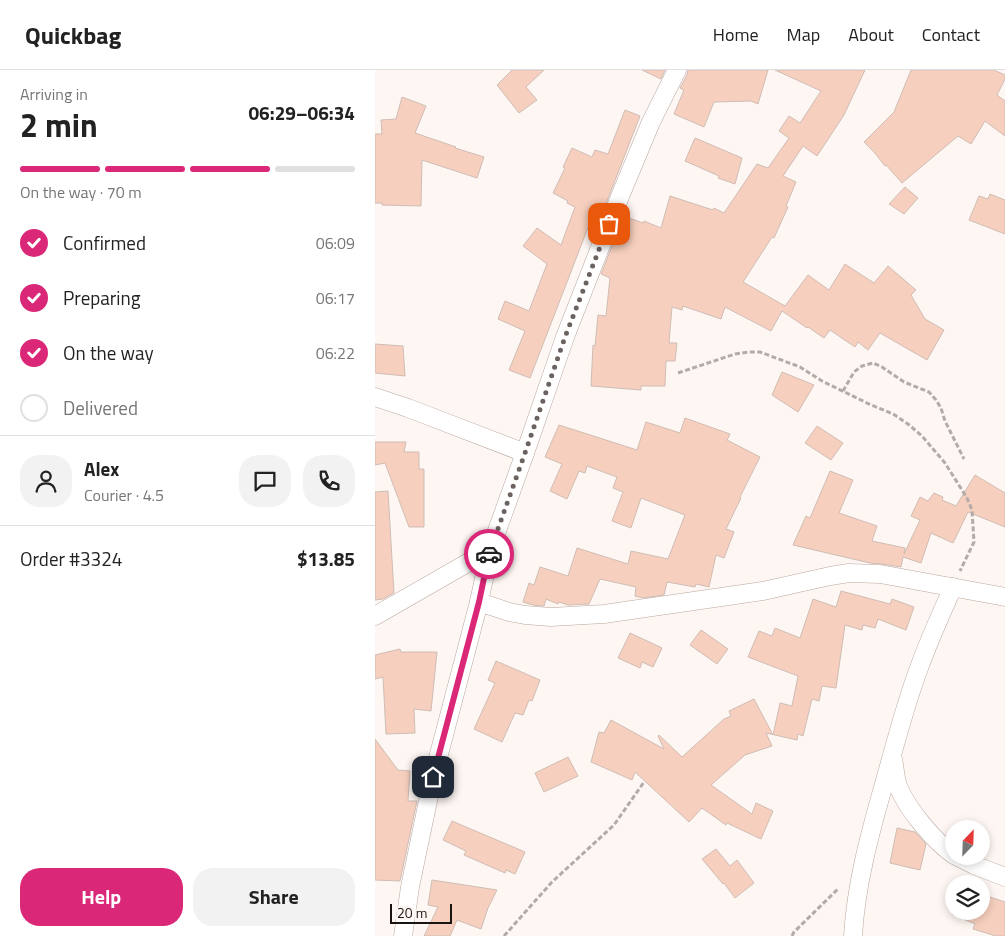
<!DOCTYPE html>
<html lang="en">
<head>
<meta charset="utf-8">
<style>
  :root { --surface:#fff; --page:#f2f2f2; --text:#222; --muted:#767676; --line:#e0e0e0; --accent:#db2777 }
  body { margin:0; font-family:"Titillium Web",sans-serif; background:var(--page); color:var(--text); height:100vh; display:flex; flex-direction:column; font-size:19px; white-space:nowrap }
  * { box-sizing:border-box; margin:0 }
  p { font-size:16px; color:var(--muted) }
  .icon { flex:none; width:28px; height:28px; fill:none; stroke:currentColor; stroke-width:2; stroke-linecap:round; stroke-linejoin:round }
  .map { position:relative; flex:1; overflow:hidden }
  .details { display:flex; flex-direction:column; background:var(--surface); width:375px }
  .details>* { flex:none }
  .needle { width:32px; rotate:23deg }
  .controls { position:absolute; left:570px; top:750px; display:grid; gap:10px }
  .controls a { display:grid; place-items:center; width:45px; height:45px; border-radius:50%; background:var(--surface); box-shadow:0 2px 8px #0003; font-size:25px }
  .scale { position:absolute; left:15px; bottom:12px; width:62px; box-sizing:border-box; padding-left:5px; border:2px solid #1a1411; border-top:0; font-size:14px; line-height:18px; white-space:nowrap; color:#1a1411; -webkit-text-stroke:4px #fef6f2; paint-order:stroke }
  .pin { position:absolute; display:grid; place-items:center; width:42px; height:42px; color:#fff; margin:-21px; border-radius:10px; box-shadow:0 2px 8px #0006 }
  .courier { position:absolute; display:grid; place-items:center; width:50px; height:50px; margin:-25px; border:4px solid #db2777; border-radius:50%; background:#fff; color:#222; box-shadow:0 1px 6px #0007 }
  .headline em { font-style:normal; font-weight:700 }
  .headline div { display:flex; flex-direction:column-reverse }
  .headline { display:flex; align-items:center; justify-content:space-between; height:85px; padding:0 20px }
  h1 { font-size:32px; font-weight:700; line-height:38px }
  .bar { display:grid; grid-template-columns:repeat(4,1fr); gap:8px 5px; align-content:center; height:60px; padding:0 20px }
  .bar i { height:6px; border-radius:4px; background:var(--line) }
  .bar .selected { background:var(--accent) }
  .bar p { grid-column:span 4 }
  .line { display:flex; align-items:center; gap:12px; padding:0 20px; border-top:1px solid var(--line) }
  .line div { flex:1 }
  .round { display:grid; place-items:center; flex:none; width:52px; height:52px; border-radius:20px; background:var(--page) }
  ol { padding:0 20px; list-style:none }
  li { display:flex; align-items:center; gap:15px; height:55px }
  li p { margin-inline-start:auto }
  li .icon { padding:5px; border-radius:50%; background:var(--accent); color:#fff; stroke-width:4 }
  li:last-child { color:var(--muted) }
  li i { width:28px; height:28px; border:2px solid var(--line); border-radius:50% }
  .primary-button { display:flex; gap:10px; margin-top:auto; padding:10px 20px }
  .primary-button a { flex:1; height:58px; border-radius:20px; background:var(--accent); color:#fff; font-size:20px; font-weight:700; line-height:58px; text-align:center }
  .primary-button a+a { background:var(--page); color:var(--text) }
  header { display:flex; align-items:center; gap:30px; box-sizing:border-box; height:70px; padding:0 25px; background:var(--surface); border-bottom:1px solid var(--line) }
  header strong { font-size:24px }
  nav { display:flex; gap:28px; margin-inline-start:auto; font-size:18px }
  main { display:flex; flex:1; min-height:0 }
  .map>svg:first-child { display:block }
  .building { fill:#f7cfbe; stroke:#cfbdb5 }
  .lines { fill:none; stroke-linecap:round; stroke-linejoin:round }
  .minor-casing { stroke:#b9a79f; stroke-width:19 }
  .path { stroke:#b3aba8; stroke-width:3; stroke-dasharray:5 2.5; stroke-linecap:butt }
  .minor { stroke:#fff; stroke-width:18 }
  .done { stroke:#6a6360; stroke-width:5; stroke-dasharray:0 9 }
  .route { stroke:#db2777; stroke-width:6 }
</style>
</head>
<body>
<header>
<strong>Quickbag</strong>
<nav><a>Home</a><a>Map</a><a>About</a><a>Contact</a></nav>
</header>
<main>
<section class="details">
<div class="headline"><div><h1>2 min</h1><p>Arriving in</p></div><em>06:29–06:34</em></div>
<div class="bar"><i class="selected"></i><i class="selected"></i><i class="selected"></i><i></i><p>On the way · 70 m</p></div>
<ol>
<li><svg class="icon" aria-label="check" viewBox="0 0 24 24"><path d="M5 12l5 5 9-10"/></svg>Confirmed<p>06:09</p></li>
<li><svg class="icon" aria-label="check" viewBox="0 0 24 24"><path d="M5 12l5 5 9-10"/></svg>Preparing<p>06:17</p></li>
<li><svg class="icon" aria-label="check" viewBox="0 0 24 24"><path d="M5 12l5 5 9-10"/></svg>On the way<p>06:22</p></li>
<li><i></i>Delivered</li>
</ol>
<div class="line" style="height:90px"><a class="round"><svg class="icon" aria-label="person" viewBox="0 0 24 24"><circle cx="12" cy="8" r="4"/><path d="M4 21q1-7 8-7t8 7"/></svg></a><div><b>Alex</b><p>Courier · 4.5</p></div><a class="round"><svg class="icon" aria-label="chat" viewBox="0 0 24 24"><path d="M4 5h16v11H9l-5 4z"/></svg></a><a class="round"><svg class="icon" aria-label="phone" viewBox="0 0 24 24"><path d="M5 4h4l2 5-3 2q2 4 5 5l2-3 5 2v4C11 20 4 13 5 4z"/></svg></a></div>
<div class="line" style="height:65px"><div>Order #3324</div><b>$13.85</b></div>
<div class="primary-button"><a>Help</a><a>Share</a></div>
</section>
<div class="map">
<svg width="630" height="866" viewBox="0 0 630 866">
  <rect width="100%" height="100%" fill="#fef6f2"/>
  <g class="building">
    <path d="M137 0H169L151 17 162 30 144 43 122 15Z"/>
    <path d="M267 0H290L286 9Z"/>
    <path d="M313 0H393L383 34 376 31 339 32 329 57 299 44 309 20 305 18 312 5Z"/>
    <path d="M400 0H490L469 45 442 86 428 76 408 106 421 112 411 136 413 137 399 168 397 167 368 212 410 236 433 205 454 220 470 194 499 213 513 196 541 220 536 225 550 249 569 260 552 290 505 263 493 280 483 272 480 277 455 260 449 268 433 257 432 258 407 241 396 261 350 237 346 249 308 236 307 240 297 237 294 273H302L300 291H291L290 316H266V320L216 316 218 275 220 276 223 245 231 246 235 208 226 204 249 146 268 153 269 151 286 158 295 126 338 140 339 138 349 143 382 94 393 98 414 68 404 61 414 46 425 53 446 21Z"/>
    <path d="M536 0H619L630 5V9L622 25 630 31V66L610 51 596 74 583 66 527 113 511 95 510 96 499 82 489 72 519 42Z"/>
    <path d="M27 27 51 36 40 63 81 77 80 78 109 87 102 108 47 90 46 136 7 135V133H0V64H7L6 50 21 49Z"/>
    <path d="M250 40 265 46 218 167 219 156 214 155 155 308 134 300 150 261 123 249 130 231 154 241 172 194 148 176 162 158 186 175 200 137 192 133 193 131 178 123 190 98 188 97 197 78 217 87 220 80 233 84Z"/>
    <path d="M320 68 367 88 360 114 343 108 344 106 310 91Z"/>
    <path d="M530 117 543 128 529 144 514 134Z"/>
    <path d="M615 124 630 130V164L594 150 604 126 613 129Z"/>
    <path d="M0 274 28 276 30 306 0 303Z"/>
    <path d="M407 302 439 315 423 342 397 325Z"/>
    <path d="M310 348 355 364 352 370 385 387 365 427 366 428 351 459 359 462 349 488 341 485 334 517 321 514 320 517 292 512 289 525 268 528 260 526 261 517 225 509 214 534 193 535 184 532 183 534 171 529 169 536 158 535 148 532 154 513 159 515 165 497 193 506 202 478 253 494 256 481 293 489 310 445 266 428 256 458 237 451 248 422 238 418 242 407 212 396 210 403 204 401 192 429 175 421 187 394 170 387 184 355 262 380 271 352 305 363Z"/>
    <path d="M442 356 468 373 456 390 430 373Z"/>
    <path d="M0 372H31L29 382H44V399H49V457H34L10 393 0 395Z"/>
    <path d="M455 401 478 410 464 443 502 456 497 471 530 478 529 484 545 450 536 446 545 427 553 431 559 423 568 427 567 430 581 436 600 405 630 423V457L593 442 578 473 556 463 546 493 528 487 526 497 507 494 495 493 418 475 431 446 435 448Z"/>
    <path d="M13 421 19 523 8 529 0 530V422Z"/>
    <path d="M466 521 515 534 517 529 539 537 531 560 503 549 500 558 488 555 487 560 470 555 461 618 447 616 444 631 437 629 428 666 423 664 422 670 391 663 397 676 370 685 336 715 377 744 381 733 398 741 386 769 352 753 351 755 327 738 314 752 260 702 257 710 216 692 224 662 229 663 236 650 289 679 283 666 284 665 307 687 349 649 356 646 354 641 379 629 398 665 405 633 417 636 423 606 373 587 384 561 397 566 400 558 425 568 438 529 461 537Z"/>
    <path d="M326 560 353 579 342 594 315 575Z"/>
    <path d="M255 563 287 578 278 597 267 592 265 598 243 588Z"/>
    <path d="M25 579 26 582H62L56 641 39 639 40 663 11 664 8 607 0 609V585Z"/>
    <path d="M121 591 165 610 157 631 154 630 148 645 140 643 127 672 99 659 120 613 113 610Z"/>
    <path d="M0 669 23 700 35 701 33 731H42L25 811 0 810Z"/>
    <path d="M193 687 203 706 169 722 160 703Z"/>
    <path d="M77 751 150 782 140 804 131 800 130 803 89 785 91 781 68 770Z"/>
    <path d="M522 758 540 762 551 774 545 800 515 793Z"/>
    <path d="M341 779 355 796 362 790 379 813 360 828 349 813 348 814 327 789Z"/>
    <path d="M57 810 122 820 113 838 106 859 82 850 75 866H49L63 837 53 835Z"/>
    <path d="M606 824 630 832V866H621L598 859 600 854 577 844 579 840V841H606Z"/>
  </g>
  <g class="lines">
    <g class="minor-casing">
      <g id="minor">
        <path d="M0 327 33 338 150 383"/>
        <path d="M104 532 134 542 150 545 176 547 229 544 388 521 455 506 474 503 505 504 630 527"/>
        <path d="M0 546 115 480"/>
        <path d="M518 689C520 698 520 708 523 716 532 739 559 771 579 785"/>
        <path d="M581 786 599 795 630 807"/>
        <path d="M28 866 35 817 58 707 104 532 115 480 150 383 190 267 246 124 276 52 302 0"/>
        <path d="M478 866C481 814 495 763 509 714 520 675 530 635 544 598 554 570 566 544 578 517"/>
      </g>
    </g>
    <g class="path">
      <path d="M303 303 360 284 374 282H385L425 297 447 311 494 334 518 344 533 354 547 366 570 393 592 428 597 440 599 472 585 501"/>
      <path d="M468 321 479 302 487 296 498 293 507 297 529 312 554 322 561 330 566 338 570 351 589 389"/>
      <path d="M129 866 177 812 239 755 269 712"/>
      <path d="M417 866 419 862 464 818"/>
    </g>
    <use href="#minor" class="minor"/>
  </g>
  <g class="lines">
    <path class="done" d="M114 484 150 383 190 267 234 154"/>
    <path class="route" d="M58 707 104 532 114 484"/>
  </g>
</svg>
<div class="controls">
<a><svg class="needle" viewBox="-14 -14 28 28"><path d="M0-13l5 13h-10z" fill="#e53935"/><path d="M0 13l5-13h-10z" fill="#767676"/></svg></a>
<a><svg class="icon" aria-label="layers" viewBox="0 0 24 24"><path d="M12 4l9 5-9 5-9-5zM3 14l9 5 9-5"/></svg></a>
</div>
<div class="scale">20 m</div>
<div class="pin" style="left:234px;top:154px;background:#ea580c"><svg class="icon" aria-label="bag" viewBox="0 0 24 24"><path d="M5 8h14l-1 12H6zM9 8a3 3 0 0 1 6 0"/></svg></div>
<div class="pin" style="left:58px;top:707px;background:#1f2937"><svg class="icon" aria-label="home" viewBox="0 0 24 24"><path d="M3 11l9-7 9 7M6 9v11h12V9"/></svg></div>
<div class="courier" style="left:114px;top:484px"><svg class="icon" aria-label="car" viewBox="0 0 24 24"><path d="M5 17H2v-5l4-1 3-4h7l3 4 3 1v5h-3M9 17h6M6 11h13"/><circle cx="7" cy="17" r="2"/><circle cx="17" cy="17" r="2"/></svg></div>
</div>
</main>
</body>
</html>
